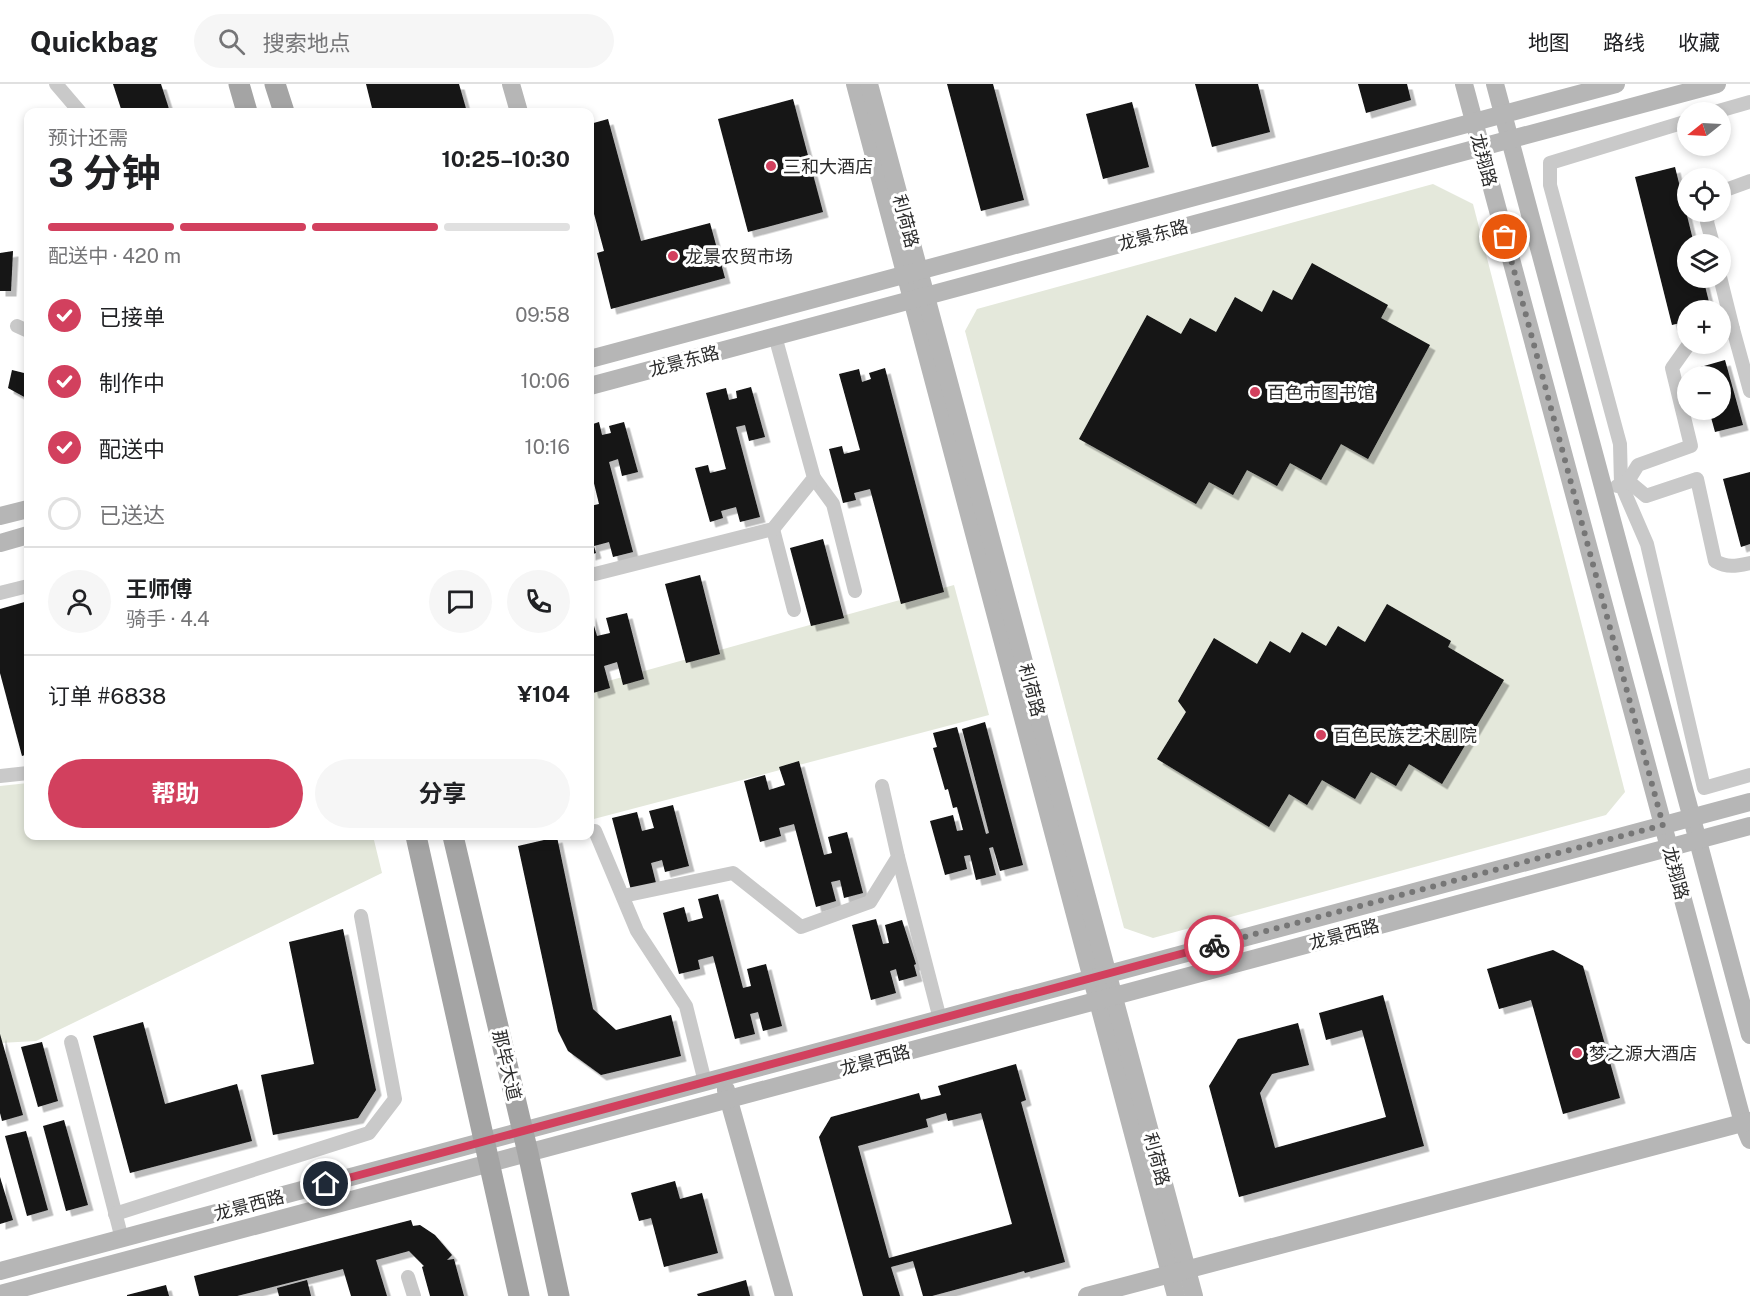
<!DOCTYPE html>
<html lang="zh">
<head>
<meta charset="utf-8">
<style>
  :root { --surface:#fff; --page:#f6f6f6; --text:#202124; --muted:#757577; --line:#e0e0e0; --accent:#d2405e }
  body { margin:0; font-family:"Public Sans","Noto Sans SC",sans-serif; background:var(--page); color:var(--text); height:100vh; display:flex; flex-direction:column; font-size:22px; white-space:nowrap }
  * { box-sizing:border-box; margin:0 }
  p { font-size:20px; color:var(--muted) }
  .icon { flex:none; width:33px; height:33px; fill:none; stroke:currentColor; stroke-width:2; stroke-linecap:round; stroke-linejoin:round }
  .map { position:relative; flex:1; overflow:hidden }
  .details { position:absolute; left:24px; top:24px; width:570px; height:732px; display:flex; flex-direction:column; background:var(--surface); border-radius:12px; box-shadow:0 3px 9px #0003 }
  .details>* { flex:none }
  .needle { width:39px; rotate:252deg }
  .tools { position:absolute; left:1677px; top:18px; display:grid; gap:12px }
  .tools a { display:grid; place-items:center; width:54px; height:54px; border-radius:50%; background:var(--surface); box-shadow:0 3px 9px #0003; font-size:30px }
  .pin { position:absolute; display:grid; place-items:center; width:51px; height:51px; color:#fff; margin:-26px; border:3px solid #fff; border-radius:50%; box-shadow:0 2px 6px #0007 }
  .courier { position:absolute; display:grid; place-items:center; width:60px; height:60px; margin:-30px; border:4px solid #d2405e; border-radius:50%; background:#fff; color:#222; box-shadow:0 2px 8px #0007 }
  .summary em { font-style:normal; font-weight:700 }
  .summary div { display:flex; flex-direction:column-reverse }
  .summary { display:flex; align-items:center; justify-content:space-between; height:102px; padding:0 24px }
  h1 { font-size:39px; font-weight:700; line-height:45px }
  .bar { display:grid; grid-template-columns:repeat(4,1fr); gap:9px 6px; align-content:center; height:72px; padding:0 24px }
  .bar i { height:8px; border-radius:4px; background:var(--line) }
  .bar .active { background:var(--accent) }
  .bar p { grid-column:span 4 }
  .line { display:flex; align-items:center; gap:15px; padding:0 24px; border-top:2px solid var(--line) }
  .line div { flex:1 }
  .round { display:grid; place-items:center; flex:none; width:63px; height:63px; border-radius:32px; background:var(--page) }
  ol { padding:0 24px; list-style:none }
  li { display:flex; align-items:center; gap:18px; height:66px }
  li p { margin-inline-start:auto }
  li .icon { padding:6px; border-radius:50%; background:var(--accent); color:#fff; stroke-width:4 }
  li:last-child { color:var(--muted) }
  li i { width:33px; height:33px; border:3px solid var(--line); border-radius:50% }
  .action { display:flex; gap:12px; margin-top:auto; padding:12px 24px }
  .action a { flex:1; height:69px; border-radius:36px; background:var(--accent); color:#fff; font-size:24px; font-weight:700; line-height:69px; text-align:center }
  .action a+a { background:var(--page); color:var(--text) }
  header { display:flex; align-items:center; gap:36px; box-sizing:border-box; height:84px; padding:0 30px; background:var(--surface); border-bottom:2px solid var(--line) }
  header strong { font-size:28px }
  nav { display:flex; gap:33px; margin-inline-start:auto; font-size:21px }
  .search { width:420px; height:54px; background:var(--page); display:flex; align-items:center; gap:15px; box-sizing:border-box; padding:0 21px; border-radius:33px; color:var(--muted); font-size:22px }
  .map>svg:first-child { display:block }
  .green { fill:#e4e8db }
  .building { fill:#131313; fill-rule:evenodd; filter:url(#shadow) }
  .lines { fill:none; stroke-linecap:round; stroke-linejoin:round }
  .street { stroke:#c9c9c9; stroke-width:14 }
  .secondary { stroke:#b6b6b6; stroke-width:18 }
  .primary { stroke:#a4a4a4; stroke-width:21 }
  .done { stroke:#767676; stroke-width:6; stroke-dasharray:0 10.8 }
  .route { stroke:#d2405e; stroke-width:8 }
  .poi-dot { fill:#d2405e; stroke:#fff; stroke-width:2 }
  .labels { text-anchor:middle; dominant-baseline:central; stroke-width:6; stroke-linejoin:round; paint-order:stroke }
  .street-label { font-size:18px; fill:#2c2c2c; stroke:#fff }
  .poi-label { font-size:18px; fill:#2c2c2c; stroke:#fff; text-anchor:start }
</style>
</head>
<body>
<header>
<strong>Quickbag</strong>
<div class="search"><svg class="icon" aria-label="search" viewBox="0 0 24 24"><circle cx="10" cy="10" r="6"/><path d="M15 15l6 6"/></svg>搜索地点</div>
<nav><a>地图</a><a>路线</a><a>收藏</a></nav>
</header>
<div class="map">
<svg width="1750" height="1212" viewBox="0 0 1750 1212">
  <defs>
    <filter id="shadow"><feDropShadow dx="5.5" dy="5.5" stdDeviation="0" flood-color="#0004"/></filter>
  </defs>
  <rect width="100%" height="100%" fill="#fff"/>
  <g class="green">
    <path d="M1433 100 1473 120 1625 708 1606 731 1153 854 1124 844 965 247 977 225Z"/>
    <path d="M954 501 989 631 590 736V602Z"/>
    <path d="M28 699V752H373L382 789 36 957 0 959V702Z"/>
  </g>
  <g class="building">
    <path d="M113 0H161L170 28H122Z"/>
    <path d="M366 0H459L467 28H373Z"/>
    <path d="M947 0H993L1024 116 981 127Z"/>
    <path d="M1195 0H1258L1270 48 1212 63Z"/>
    <path d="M1358 0H1407L1411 16 1366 29Z"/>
    <path d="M793 15 823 128 748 148 718 35Z"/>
    <path d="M1132 18 1149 83 1103 95 1086 30Z"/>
    <path d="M608 35 641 157 710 139 725 194 611 225 597 169 604 167 590 115V40Z"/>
    <path d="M1675 83 1694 160H1688V194H1703L1711 226H1688V237L1672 241 1635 93Z"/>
    <path d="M13 167 11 207H0V169Z"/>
    <path d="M1312 179 1388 221 1381 234 1430 261 1368 375 1341 360 1321 396 1290 379 1277 402 1247 386 1233 411 1209 398 1196 420 1079 355 1147 231 1181 250 1190 234 1216 248 1235 213 1262 228 1273 206 1292 216Z"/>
    <path d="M1725 276 1743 341 1715 348 1709 326H1720V292H1700L1697 284Z"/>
    <path d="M885 284 944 508 901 520 870 405 854 409 856 416 843 419 829 365 842 362 844 370 860 366 839 290 859 285 862 298 871 295 869 289Z"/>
    <path d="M12 286 28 290V315L8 304Z"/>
    <path d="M751 303 765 353 749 357 745 341 736 343 760 433 740 438 736 423 721 427 723 434 710 438 695 384 708 381 710 389 726 385 706 309 726 304 729 316 737 314 736 307Z"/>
    <path d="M599 338 602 351 611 349 609 342 624 338 638 388 622 392 618 375 609 378 633 468 613 473 609 458 594 462 596 469 590 471V422L599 420 590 383V341Z"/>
    <path d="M1750 388V460L1741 463 1723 395Z"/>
    <path d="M823 455 844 534 811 542 790 464Z"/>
    <path d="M700 491 720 570 686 579 665 500Z"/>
    <path d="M28 517V670L22 672 0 589V525Z"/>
    <path d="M1387 520 1451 557 1448 563 1504 596 1442 700 1409 680 1396 702 1371 688 1355 715 1322 696 1307 721 1289 710 1269 743 1157 675 1186 628 1178 617 1214 554 1257 580 1270 557 1290 569 1302 548 1326 562 1338 542 1365 558Z"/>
    <path d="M590 528 597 552 610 549 606 534 627 529 644 595 623 601 617 578 604 582 610 604 593 609 590 597Z"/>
    <path d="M985 638 1023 781 1000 787 993 763 989 764 996 791 976 796 970 771 964 772 967 785 945 791 930 737 953 731 957 747 963 746 957 723 953 724 948 705 945 706 933 664 937 663 933 649 957 643 986 750 989 749 962 645Z"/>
    <path d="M799 677 824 771 832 769 828 753 847 748 863 809 844 814 840 796 831 798 836 817 816 823 794 740 779 744 781 752 760 758 744 697 765 691 769 706 785 701 779 683Z"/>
    <path d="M673 721 689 782 665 788 662 776 651 779 656 799 631 806 612 734 637 728 642 747 654 744 649 727Z"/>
    <path d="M557 753 593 925 616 946 671 931 681 972 601 991 568 967 558 947 518 762Z"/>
    <path d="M718 810 743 904 751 902 747 885 766 880 782 942 763 947 758 928 750 930 755 950 735 955 713 872 698 876 700 885 679 890 663 829 684 823 688 838 703 834 698 815Z"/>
    <path d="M876 835 883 860 889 859 885 841 902 836 916 880 914 881 917 892 899 897 896 885 890 887 896 909 871 916 852 841Z"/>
    <path d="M343 845 376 1006 358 1034 273 1051 261 991 314 980 289 858Z"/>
    <path d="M1553 866 1583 882 1620 1014 1563 1030 1531 916 1499 925 1487 885Z"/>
    <path d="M1383 911 1424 1062 1239 1113 1209 1002 1238 955 1298 939 1309 981 1272 990 1260 1009 1275 1064 1386 1033 1362 946 1326 956 1319 929Z"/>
    <path d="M143 938 165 1020 237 1000 252 1057 130 1089 93 952Z"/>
    <path d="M0 950 23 1031 2 1037 0 1029Z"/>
    <path d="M42 958 58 1017 38 1023 21 963Z"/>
    <path d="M1016 980 1026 1016 1021 1018 1065 1178 1025 1189 1024 1187 932 1212H923L913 1177 891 1183 900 1212H863L819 1053 831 1033 919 1009 921 1016 941 1011 938 1002ZM946 1029 948 1037 981 1029 1012 1140 889 1174 858 1062 928 1043 926 1035Z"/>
    <path d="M64 1036 88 1121 66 1127 43 1042Z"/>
    <path d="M26 1047 48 1126 27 1132 5 1052Z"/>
    <path d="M0 1093 13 1136 0 1140Z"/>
    <path d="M675 1097 680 1115 702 1109 718 1169 664 1183 651 1134 639 1137 631 1109Z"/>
    <path d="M411 1136 413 1142 420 1141 435 1151 452 1171 447 1176 454 1175 464 1212H430L422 1183 424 1182 409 1167 376 1176 387 1212H351L343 1185 237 1212H199L194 1192Z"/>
    <path d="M307 1196 311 1212H279L277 1204Z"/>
    <path d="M746 1196 750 1212H698L697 1210Z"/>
    <path d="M166 1201 169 1212H127V1211Z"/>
  </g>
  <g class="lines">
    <g class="street">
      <path d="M56 0 80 28"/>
      <path d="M1715 28 1750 18"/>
      <path d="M1688 37 1550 79V101L1620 360 1621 400 1647 460 1704 704 1750 691"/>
      <path d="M1720 108 1750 97"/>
      <path d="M1709 128 1707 138 1713 160"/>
      <path d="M1720 193 1733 245 1720 249"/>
      <path d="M17 242 28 247"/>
      <path d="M1733 245 1750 307"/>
      <path d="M814 394 833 420 855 507"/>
      <path d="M1628 397 1646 412 1697 395 1715 477C1728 484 1736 482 1750 479"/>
      <path d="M1617 402 1628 397 1638 381 1691 362 1672 284 1689 260"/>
      <path d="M773 445 794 526"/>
      <path d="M590 489 595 490 773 445 814 394 775 252"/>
      <path d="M0 509 28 502"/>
      <path d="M0 692 28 689"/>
      <path d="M595 747 637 847 686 922 705 998"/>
      <path d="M898 773 940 935"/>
      <path d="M623 812 733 789 801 843 870 818 898 773 882 702"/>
      <path d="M71 958 122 1155"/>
      <path d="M115 1130 369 1049 395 1015 361 832"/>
      <path d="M408 1193 414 1212"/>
    </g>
    <g class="secondary">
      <path d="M511 0 519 28"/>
      <path d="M855 0 1176 1212"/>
      <path d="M869 0 1194 1212"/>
      <path d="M1464 0 1743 1039 1750 1056"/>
      <path d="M1495 0 1750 951"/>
      <path d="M590 275 1616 0"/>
      <path d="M590 302 1717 0"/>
      <path d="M0 432 28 425"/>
      <path d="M0 459 28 451"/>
      <path d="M726 1006 784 1212"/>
      <path d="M0 1187 1750 718"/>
      <path d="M0 1210 1750 742"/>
      <path d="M1087 1212 1750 1037"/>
    </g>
    <g class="primary">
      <path d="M239 0 247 28"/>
      <path d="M275 0 284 28"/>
      <path d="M416 752 519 1212"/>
      <path d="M453 752 528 1069 559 1212"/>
    </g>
  </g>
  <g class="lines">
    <path class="done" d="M1214 861 1663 741 1505 153"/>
    <path class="route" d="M326 1100 1214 861"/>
  </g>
  <g class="poi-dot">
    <circle cx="771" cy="82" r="6"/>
    <circle cx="673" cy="172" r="6"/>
    <circle cx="1255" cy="308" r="6"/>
    <circle cx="1321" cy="651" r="6"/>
    <circle cx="1577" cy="969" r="6"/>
  </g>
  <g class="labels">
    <g class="street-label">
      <text transform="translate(1484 76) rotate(75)">龙翔路</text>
      <text transform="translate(906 137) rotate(75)">利荷路</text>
      <text transform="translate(1153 151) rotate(-15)">龙景东路</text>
      <text transform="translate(684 277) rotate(-15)">龙景东路</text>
      <text transform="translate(1032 606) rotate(75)">利荷路</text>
      <text transform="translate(1676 789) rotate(75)">龙翔路</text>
      <text transform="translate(1344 850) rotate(-15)">龙景西路</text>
      <text transform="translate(875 976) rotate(-15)">龙景西路</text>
      <text transform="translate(507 981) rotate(77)">那毕大道</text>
      <text transform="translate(1157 1075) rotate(75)">利荷路</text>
      <text transform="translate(249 1121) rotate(-15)">龙景西路</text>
    </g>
    <g class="poi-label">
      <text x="783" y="82">三和大酒店</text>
      <text x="685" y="172">龙景农贸市场</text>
      <text x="1267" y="308">百色市图书馆</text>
      <text x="1333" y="651">百色民族艺术剧院</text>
      <text x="1589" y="969">梦之源大酒店</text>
    </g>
  </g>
</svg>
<div class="tools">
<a><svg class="needle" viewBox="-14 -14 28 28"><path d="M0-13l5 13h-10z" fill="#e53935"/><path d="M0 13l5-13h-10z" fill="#757577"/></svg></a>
<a><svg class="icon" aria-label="locate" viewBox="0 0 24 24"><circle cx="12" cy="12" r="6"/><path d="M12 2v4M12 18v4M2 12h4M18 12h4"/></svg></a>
<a><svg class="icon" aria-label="layers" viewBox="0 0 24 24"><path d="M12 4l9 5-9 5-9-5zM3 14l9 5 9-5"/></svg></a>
<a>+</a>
<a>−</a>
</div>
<div class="pin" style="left:1505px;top:153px;background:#ea580c"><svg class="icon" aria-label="bag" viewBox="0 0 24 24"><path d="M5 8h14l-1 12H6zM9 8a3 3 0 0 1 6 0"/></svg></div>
<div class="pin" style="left:326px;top:1100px;background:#1f2937"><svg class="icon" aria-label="home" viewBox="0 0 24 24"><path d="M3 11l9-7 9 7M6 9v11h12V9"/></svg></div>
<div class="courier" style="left:1214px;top:861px"><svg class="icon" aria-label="bike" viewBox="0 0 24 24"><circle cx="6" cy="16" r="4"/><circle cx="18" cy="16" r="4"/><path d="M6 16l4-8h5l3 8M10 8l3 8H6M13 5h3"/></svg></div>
<section class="details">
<div class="summary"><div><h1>3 分钟</h1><p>预计还需</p></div><em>10:25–10:30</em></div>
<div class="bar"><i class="active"></i><i class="active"></i><i class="active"></i><i></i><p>配送中 · 420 m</p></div>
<ol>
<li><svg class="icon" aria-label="check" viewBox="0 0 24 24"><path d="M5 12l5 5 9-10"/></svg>已接单<p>09:58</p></li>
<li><svg class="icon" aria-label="check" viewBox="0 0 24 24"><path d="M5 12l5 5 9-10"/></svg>制作中<p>10:06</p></li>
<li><svg class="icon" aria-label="check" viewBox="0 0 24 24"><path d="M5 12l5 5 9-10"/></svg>配送中<p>10:16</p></li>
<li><i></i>已送达</li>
</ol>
<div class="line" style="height:108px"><a class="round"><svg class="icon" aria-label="person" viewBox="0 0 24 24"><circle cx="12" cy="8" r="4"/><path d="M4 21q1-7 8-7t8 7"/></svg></a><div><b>王师傅</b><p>骑手 · 4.4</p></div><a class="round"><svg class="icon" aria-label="chat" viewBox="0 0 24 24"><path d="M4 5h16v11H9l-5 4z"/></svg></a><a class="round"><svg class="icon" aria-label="phone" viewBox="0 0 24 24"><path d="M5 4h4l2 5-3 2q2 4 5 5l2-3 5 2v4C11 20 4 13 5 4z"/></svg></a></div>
<div class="line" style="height:78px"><div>订单 #6838</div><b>¥104</b></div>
<div class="action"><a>帮助</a><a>分享</a></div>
</section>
</div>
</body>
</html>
